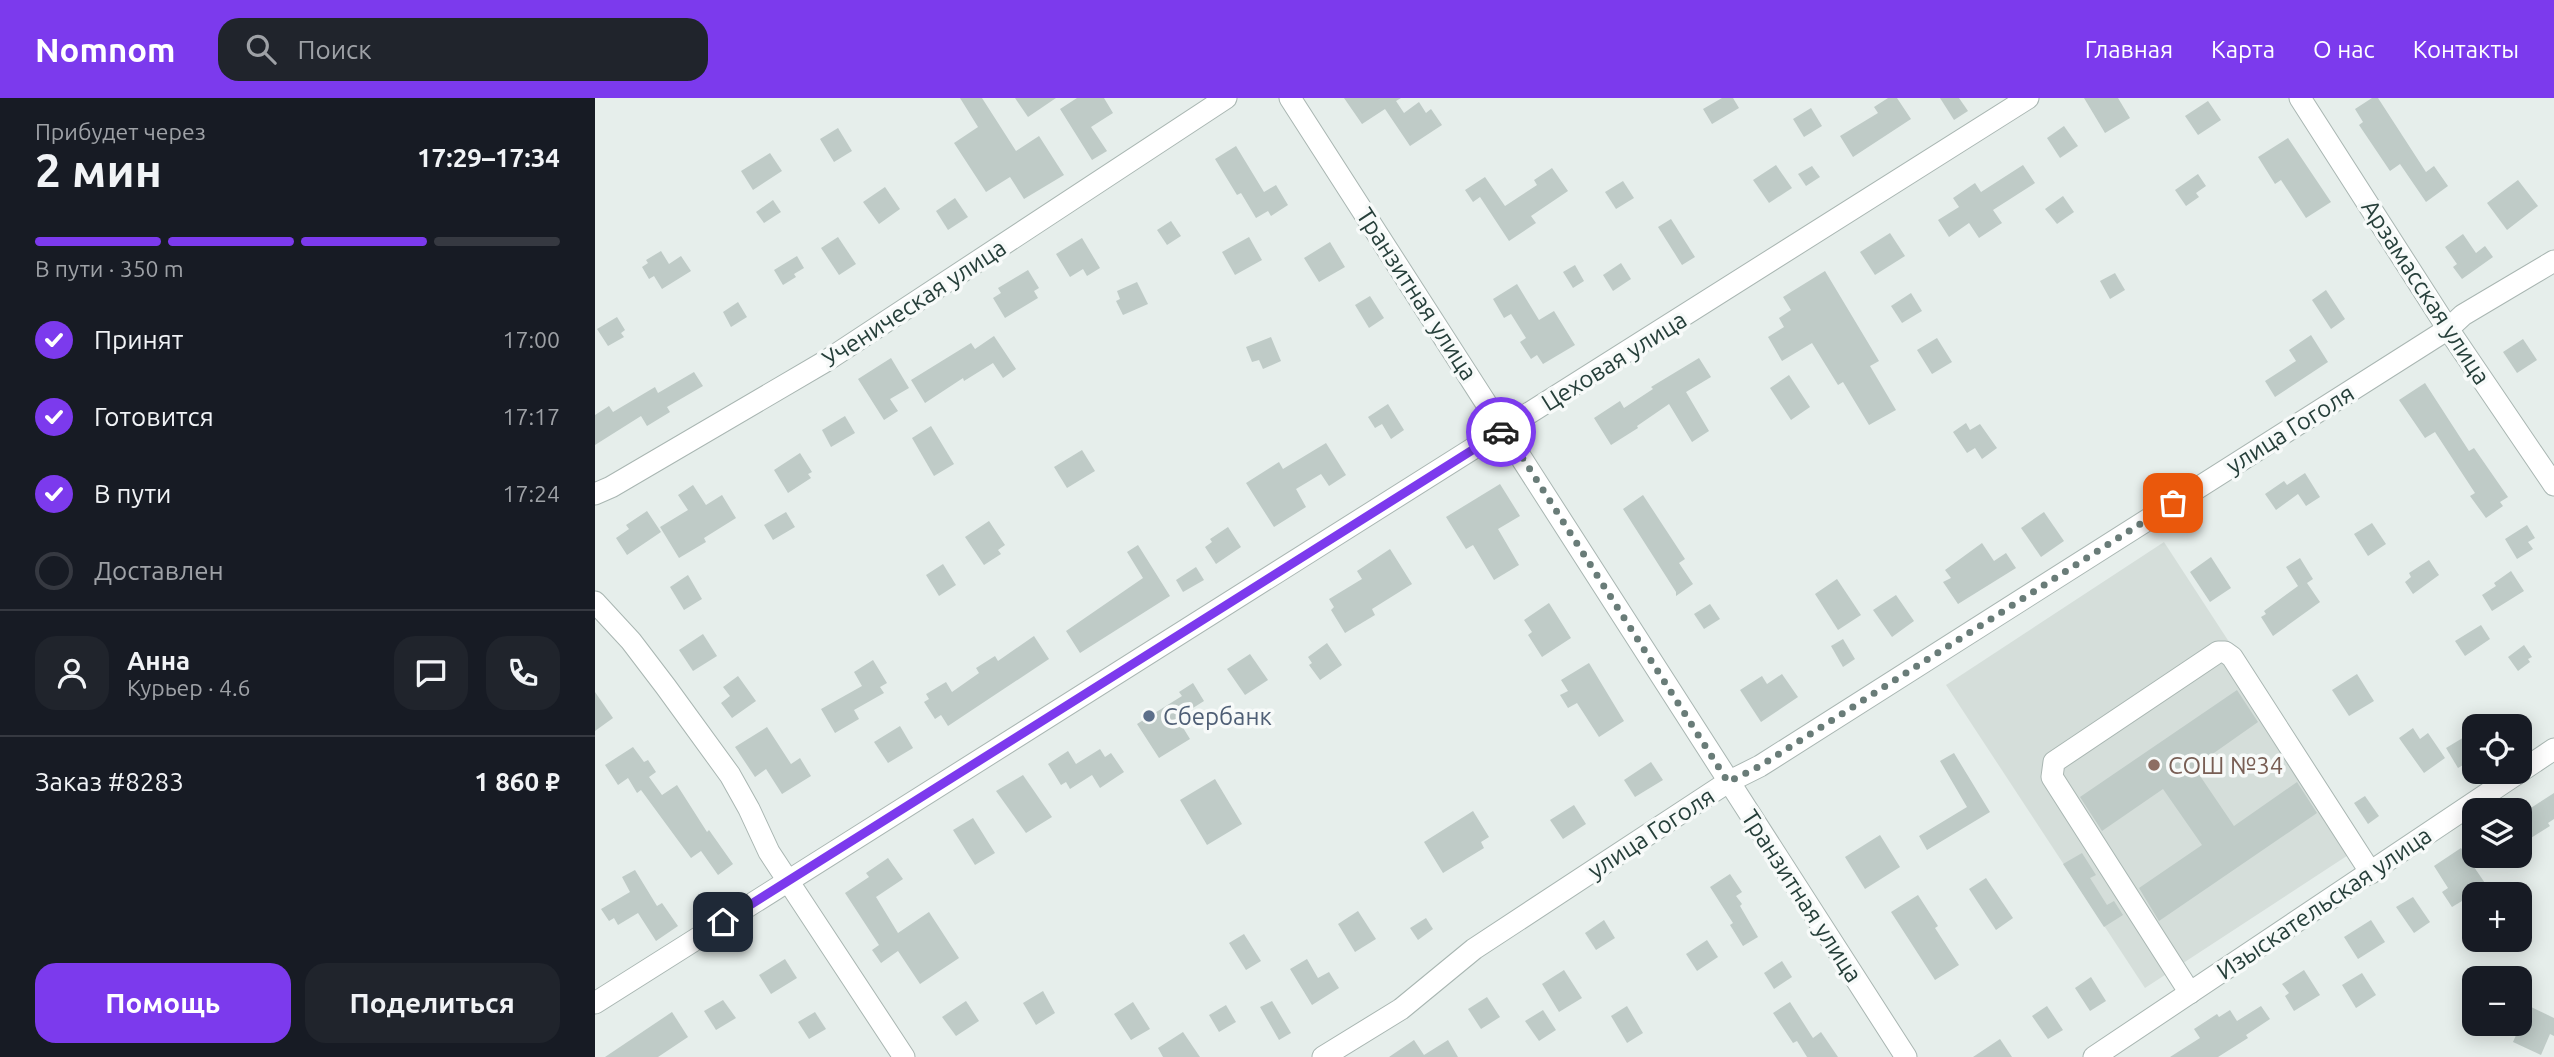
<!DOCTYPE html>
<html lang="ru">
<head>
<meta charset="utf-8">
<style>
  :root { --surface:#171b24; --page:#20242c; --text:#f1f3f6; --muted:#9ea1a6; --line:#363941; --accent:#7c3aed }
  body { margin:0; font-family:Ubuntu,sans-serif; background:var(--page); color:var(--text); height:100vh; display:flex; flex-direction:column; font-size:26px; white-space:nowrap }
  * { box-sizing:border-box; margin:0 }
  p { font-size:23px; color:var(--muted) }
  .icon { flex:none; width:38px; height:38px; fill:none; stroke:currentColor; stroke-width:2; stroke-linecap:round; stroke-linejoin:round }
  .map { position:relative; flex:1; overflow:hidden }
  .sheet { display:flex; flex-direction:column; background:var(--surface); width:595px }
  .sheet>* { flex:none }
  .tools { position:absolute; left:1867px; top:616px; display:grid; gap:14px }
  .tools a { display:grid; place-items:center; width:70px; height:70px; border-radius:14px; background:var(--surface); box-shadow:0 4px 18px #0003; font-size:35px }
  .pin { position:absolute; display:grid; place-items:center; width:60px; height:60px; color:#fff; margin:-30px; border-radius:14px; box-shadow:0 4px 10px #0006 }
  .courier { position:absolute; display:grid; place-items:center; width:70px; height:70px; margin:-35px; border:5px solid #7c3aed; border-radius:50%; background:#fff; color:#222; box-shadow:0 2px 9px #0007 }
  .overview em { font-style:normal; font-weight:700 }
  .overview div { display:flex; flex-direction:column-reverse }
  .overview { display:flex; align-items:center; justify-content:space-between; height:119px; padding:0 35px }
  h1 { font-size:46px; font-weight:700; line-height:52px }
  .bar { display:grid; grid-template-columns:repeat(4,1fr); gap:10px 7px; align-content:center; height:84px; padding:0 35px }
  .bar i { height:9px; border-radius:5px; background:var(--line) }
  .bar .current { background:var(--accent) }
  .bar p { grid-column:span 4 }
  .line { display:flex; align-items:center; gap:18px; padding:0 35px; border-top:2px solid var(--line) }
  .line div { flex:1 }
  .round { display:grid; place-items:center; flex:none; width:74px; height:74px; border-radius:21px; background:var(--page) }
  ol { padding:0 35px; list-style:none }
  li { display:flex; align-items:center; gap:21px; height:77px }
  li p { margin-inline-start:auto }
  li .icon { padding:7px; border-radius:50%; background:var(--accent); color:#fff; stroke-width:4 }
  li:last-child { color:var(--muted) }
  li i { width:38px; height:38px; border:4px solid var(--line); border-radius:50% }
  .action { display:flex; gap:14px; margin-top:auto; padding:14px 35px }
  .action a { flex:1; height:80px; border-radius:21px; background:var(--accent); color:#fff; font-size:28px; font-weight:700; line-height:80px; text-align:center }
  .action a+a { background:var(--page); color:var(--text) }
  header { display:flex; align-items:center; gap:42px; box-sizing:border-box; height:98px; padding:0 35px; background:var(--accent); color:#fff }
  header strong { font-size:33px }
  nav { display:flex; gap:38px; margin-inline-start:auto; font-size:24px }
  .search { width:490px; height:63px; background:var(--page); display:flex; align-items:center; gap:18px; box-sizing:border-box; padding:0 24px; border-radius:21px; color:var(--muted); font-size:26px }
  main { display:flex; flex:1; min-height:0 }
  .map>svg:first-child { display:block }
  .built { fill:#d5deda }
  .building { fill:#bfcbc7 }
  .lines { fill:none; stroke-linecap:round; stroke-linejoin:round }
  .minor-casing { stroke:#a9b6b2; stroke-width:23 }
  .minor { stroke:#fff; stroke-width:21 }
  .done { stroke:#697c78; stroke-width:7; stroke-dasharray:0 12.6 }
  .route { stroke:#7c3aed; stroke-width:9 }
  .service-dot { fill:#5c6f8a; stroke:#f7faf9; stroke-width:2.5 }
  .education-dot { fill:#8d6e63; stroke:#f7faf9; stroke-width:2.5 }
  .labels { text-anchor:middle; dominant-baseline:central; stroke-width:7; stroke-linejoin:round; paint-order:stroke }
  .street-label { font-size:24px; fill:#263f3a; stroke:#f7faf9 }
  .service-label { font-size:24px; fill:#4e5e75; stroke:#f7faf9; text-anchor:start }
  .education-label { font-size:24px; fill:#785e54; stroke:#f7faf9; text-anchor:start }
</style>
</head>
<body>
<header>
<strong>Nomnom</strong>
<div class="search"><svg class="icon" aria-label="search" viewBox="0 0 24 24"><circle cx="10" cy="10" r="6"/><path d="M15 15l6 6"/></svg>Поиск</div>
<nav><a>Главная</a><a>Карта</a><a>О нас</a><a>Контакты</a></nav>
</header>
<main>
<section class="sheet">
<div class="overview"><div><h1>2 мин</h1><p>Прибудет через</p></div><em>17:29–17:34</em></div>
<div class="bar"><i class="current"></i><i class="current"></i><i class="current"></i><i></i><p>В пути · 350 m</p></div>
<ol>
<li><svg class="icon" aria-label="check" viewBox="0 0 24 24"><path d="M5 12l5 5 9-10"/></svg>Принят<p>17:00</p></li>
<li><svg class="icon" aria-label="check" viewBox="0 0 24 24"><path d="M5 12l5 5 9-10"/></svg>Готовится<p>17:17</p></li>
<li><svg class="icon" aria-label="check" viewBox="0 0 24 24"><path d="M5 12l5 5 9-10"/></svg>В пути<p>17:24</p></li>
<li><i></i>Доставлен</li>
</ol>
<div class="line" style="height:126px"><a class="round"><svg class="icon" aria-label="person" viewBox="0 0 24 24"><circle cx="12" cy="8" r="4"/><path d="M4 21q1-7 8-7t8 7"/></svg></a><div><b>Анна</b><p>Курьер · 4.6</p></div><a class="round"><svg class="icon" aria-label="chat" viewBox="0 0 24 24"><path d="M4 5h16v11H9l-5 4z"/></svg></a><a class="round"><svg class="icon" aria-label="phone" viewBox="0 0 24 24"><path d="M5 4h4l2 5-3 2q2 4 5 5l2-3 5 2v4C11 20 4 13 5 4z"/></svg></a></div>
<div class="line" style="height:91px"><div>Заказ #8283</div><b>1 860 ₽</b></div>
<div class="action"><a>Помощь</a><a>Поделиться</a></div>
</section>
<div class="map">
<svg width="1959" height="959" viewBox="0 0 1959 959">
  <rect width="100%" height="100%" fill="#e6eeeb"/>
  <path class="built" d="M1569 444 1767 748 1550 890 1351 587Z"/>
  <g class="building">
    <path d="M365 0H387L421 53 444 38 469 77 429 101 415 79 391 94 359 45 383 29Z"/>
    <path d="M420 0H461L433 19Z"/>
    <path d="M482 0H509L518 15 496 29 512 53 497 62 465 11Z"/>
    <path d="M749 0H806L801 3 809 15 824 4 831 15 836 11 847 27 815 48 790 11 767 26Z"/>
    <path d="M1127 0H1138L1144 10 1117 26 1108 11Z"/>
    <path d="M1293 0H1302L1316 21 1258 59 1245 38 1283 15 1279 9Z"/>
    <path d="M1345 0H1364L1373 13 1359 22Z"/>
    <path d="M1489 0H1523L1535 20 1510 35Z"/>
    <path d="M1777 0H1783L1831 74 1839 68 1853 88 1831 104 1805 66 1795 73 1764 27 1768 24 1760 11Z"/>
    <path d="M1613 3 1626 22 1603 37 1590 18Z"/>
    <path d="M1216 10 1227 28 1209 39 1198 21Z"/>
    <path d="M1469 28 1483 48 1465 60 1452 40Z"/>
    <path d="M243 30 257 53 239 64 225 41Z"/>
    <path d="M1693 40 1736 104 1711 120 1686 82 1680 86 1663 59Z"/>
    <path d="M641 48 669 94 681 87 693 107 676 118 673 113 661 120 646 95 642 97 620 61Z"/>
    <path d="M175 55 187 73 158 92 146 73Z"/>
    <path d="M1181 67 1197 90 1174 105 1158 82Z"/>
    <path d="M1428 67 1440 85 1398 112 1407 125 1384 140 1374 125 1354 139 1343 122 1364 109 1358 100 1380 85 1386 94Z"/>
    <path d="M1217 68 1225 79 1211 88 1203 76Z"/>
    <path d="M957 70 973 93 936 118 941 125 914 143 885 99 878 104 870 92 890 79 910 108 942 87 939 82Z"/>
    <path d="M1603 76 1611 88 1601 95 1604 99 1591 108 1580 92Z"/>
    <path d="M1923 82 1943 108 1912 132 1892 105Z"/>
    <path d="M1028 83 1039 100 1021 111 1010 94Z"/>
    <path d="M290 89 305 111 284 126 268 104Z"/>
    <path d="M1468 98 1479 114 1462 126 1450 111Z"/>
    <path d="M360 100 373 119 353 132 341 113Z"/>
    <path d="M178 102 186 114 169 125 161 114Z"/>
    <path d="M1076 121 1100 159 1087 167 1063 129Z"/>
    <path d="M576 123 586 138 572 147 562 132Z"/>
    <path d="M1295 135 1310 158 1280 177 1265 154Z"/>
    <path d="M1868 136 1881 155 1890 148 1898 159 1867 181 1858 169 1862 166 1850 149Z"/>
    <path d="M243 139 261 166 244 177 226 150Z"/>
    <path d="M654 139 667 162 640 177 627 154Z"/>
    <path d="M487 140 505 170 492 178 488 171 475 179 461 156Z"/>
    <path d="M735 144 750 169 724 184 709 160Z"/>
    <path d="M66 153 74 166 86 158 96 173 67 191 59 178 54 181 47 169 53 165 51 162Z"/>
    <path d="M202 158 209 170 199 176 201 179 188 187 179 172Z"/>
    <path d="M1026 165 1036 181 1018 193 1008 177Z"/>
    <path d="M980 167 989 183 978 190 968 174Z"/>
    <path d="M433 172 444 190 439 193 443 200 410 220 398 200 406 195 403 190Z"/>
    <path d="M1230 173 1284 263 1275 268 1301 312 1274 327 1248 284 1243 287 1217 245 1187 263 1173 239 1189 229 1184 220 1196 212 1188 199Z"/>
    <path d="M1520 175 1530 192 1515 201 1505 183Z"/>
    <path d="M542 184 553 206 528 217 521 203 525 201 522 193Z"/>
    <path d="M922 186 944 222 959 213 980 247 948 266 942 257 936 261 925 244 931 240 916 216 909 220 898 201Z"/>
    <path d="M1731 192 1750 221 1736 231 1717 202Z"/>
    <path d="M1316 195 1327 213 1307 225 1296 208Z"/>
    <path d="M775 198 789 220 774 230 760 207Z"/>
    <path d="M143 204 152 219 136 229 128 214Z"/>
    <path d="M22 219 30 232 26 235 29 239 13 248 2 231Z"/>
    <path d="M1716 237 1733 264 1680 299 1670 283 1701 263 1694 252Z"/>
    <path d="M399 238 421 271 408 280 398 265 369 283 368 280 330 305 316 282 376 245 380 251Z"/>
    <path d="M676 239 686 263 668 271 664 262 657 264 651 249Z"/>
    <path d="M1342 240 1357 264 1337 276 1322 252Z"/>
    <path d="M1928 241 1942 262 1922 275 1908 254Z"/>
    <path d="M296 260 314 290 295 301 303 313 289 322 263 281Z"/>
    <path d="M1104 260 1116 279 1091 294 1114 333 1097 344 1074 306 1042 328 1043 330 1016 347 999 320 1025 303 1029 310 1058 291 1056 289Z"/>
    <path d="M99 274 108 288 72 309 75 314 52 328 46 318 0 347V317L14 308 18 314 60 289 63 295Z"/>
    <path d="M1194 277 1215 309 1196 322 1175 290Z"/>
    <path d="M1830 285 1874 353 1879 350 1913 399 1905 404 1908 408 1891 420 1875 398 1880 395 1840 334 1830 340 1804 302Z"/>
    <path d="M793 306 809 332 796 341 787 326 780 330 773 319Z"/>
    <path d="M250 318 260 335 236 349 227 332Z"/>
    <path d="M1371 325 1375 332 1385 326 1402 350 1387 361 1380 350 1372 355 1358 334Z"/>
    <path d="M336 328 359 366 339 378 317 340Z"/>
    <path d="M731 345 751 377 734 388 726 376 701 391 711 409 679 429 651 385 684 364 688 371Z"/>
    <path d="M487 352 500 373 472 390 459 369Z"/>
    <path d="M205 355 217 374 213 376 216 380 193 395 179 372Z"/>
    <path d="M1710 375 1725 399 1711 408 1703 396 1681 412 1670 396 1689 383 1692 387Z"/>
    <path d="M905 386 925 418 903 431 924 467 899 482 878 447 871 451 851 419Z"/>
    <path d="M98 387 111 407 127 397 141 420 109 440 111 444 84 460 65 429 93 412 83 397Z"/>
    <path d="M1048 397 1090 461 1084 465 1098 486 1081 498V494L1028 411Z"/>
    <path d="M52 413 66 434 32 457 21 440 34 431 31 427Z"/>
    <path d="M191 414 200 429 178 442 169 427Z"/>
    <path d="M1449 414 1469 443 1446 459 1426 430Z"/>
    <path d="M394 423 410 447 403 452 406 456 389 467 370 439Z"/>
    <path d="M1777 425 1791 446 1773 458 1759 436Z"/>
    <path d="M1932 427 1940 440 1933 444 1938 451 1922 461 1910 441Z"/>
    <path d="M633 429 646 449 621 466 610 449 617 444 615 441Z"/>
    <path d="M1387 445 1399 463 1411 455 1421 470 1363 506 1348 484 1356 480 1350 472Z"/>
    <path d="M543 447 575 498 485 555 471 533 548 480 532 454Z"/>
    <path d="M795 451 817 486 777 511 780 517 750 535 736 512 739 509 734 501 767 481 762 473Z"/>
    <path d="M1616 459 1636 490 1615 504 1595 474Z"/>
    <path d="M1705 460 1718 481 1712 485 1725 504 1678 538 1666 519 1671 516 1669 513 1703 488 1691 469Z"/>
    <path d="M1834 462 1844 477 1818 496 1810 484 1816 479 1814 475Z"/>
    <path d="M348 466 361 487 344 498 331 477Z"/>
    <path d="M601 469 609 482 588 494 581 482Z"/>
    <path d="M1916 473 1929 493 1897 513 1887 497 1901 488 1899 485Z"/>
    <path d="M93 477 107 501 89 512 75 489Z"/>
    <path d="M1242 481 1266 517 1243 532 1220 496Z"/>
    <path d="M1301 497 1319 523 1297 539 1278 512Z"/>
    <path d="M954 505 976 540 947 559 933 537 937 534 929 522Z"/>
    <path d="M1115 506 1125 521 1109 531 1099 516Z"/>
    <path d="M1886 527 1895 541 1870 558 1860 543Z"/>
    <path d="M108 536 122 558 98 573 84 552Z"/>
    <path d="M439 538 454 561 353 628 346 617 340 621 329 604 334 601 331 596 351 584 357 594 384 575 381 570 400 558 403 563Z"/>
    <path d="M1248 541 1260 561 1248 569 1236 548Z"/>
    <path d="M732 545 747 567 725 582 714 567 717 565 713 559Z"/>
    <path d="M1929 547 1937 559 1933 561 1935 564 1923 573 1913 559Z"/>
    <path d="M655 556 673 582 650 597 632 571Z"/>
    <path d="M278 562 292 585 285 589 289 595 259 612 264 621 240 635 226 611 267 588 259 574Z"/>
    <path d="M994 565 1029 623 1004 639 982 605 973 610 965 597 973 593 966 582Z"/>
    <path d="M1187 576 1203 599 1166 624 1145 592 1167 578 1172 586Z"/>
    <path d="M1762 576 1779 603 1754 618 1737 592Z"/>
    <path d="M143 578 161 603 137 620 126 605 135 598 128 589Z"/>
    <path d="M598 585 609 603 582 620 595 641 564 660 542 626 587 598 584 594Z"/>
    <path d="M1642 592 1663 624 1599 669 1639 728 1702 684 1722 715 1564 823 1544 790 1607 747 1568 691 1507 733 1485 699Z"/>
    <path d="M0 594 18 620 0 633Z"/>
    <path d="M305 628 318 650 293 665 279 644Z"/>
    <path d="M172 629 196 666 205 660 216 678 187 696 171 671 160 679 140 649Z"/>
    <path d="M1818 630 1825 641 1833 635 1850 660 1829 675 1804 640Z"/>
    <path d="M1871 638 1880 644V660L1863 670 1851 650Z"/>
    <path d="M38 649 49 664 53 662 61 674 54 679 67 697 82 687 112 734 114 732 138 766 123 777 106 753 96 760 46 692 42 695 33 680 23 687 10 667Z"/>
    <path d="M505 651 510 659 516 655 529 674 505 690 497 677 475 691 471 684 466 687 453 666 473 653 481 666Z"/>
    <path d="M1359 655 1395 714 1332 752 1324 738 1372 709 1345 663Z"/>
    <path d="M1056 664 1068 682 1040 699 1029 682Z"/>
    <path d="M428 677 457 719 431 735 401 693Z"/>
    <path d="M620 681 647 726 612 747 585 702Z"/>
    <path d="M1959 695V721L1953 725 1955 728 1931 743 1925 734V717Z"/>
    <path d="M1770 698 1784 718 1773 726 1759 705Z"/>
    <path d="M979 707 991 726 968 741 955 722Z"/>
    <path d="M878 713 894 739 886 744 889 750 848 775 829 744Z"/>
    <path d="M378 720 400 755 380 767 358 732Z"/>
    <path d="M1285 737 1305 769 1270 791 1250 759Z"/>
    <path d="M1866 750 1892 788 1857 809 1847 794 1853 790 1839 768Z"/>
    <path d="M1487 755 1501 777 1495 780 1512 807 1519 803 1528 817 1509 829 1468 766Z"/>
    <path d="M293 760 308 781 281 799 303 835 334 814 364 860 325 886 303 853 286 865 277 852 284 847 250 795 274 779 271 775Z"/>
    <path d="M40 772 62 808 67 805 83 828 61 843 43 815 23 827 19 820 14 823 6 811 35 794 27 779Z"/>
    <path d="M1135 776 1147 794 1141 798 1147 806 1145 808 1163 839 1148 848 1135 827 1138 825 1115 789Z"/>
    <path d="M1391 780 1418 820 1401 832 1374 791Z"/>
    <path d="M1323 797 1343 828 1340 830 1364 867 1340 882 1296 814Z"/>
    <path d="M1818 799 1835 824 1819 835 1801 809Z"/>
    <path d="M763 813 781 841 760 854 743 826Z"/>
    <path d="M831 820 838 831 823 842 815 830Z"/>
    <path d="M1009 822 1020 840 1001 852 990 835Z"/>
    <path d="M1776 822 1790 844 1763 861 1749 839Z"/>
    <path d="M649 836 666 863 651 872 634 845Z"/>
    <path d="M1112 842 1123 859 1102 873 1091 856Z"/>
    <path d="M190 861 202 880 176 896 164 877Z"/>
    <path d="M712 861 723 880 734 874 744 890 717 907 695 871Z"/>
    <path d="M1187 863 1197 879 1179 891 1169 875Z"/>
    <path d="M969 872 987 900 964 914 947 886Z"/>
    <path d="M1709 872 1725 897 1699 913 1690 898 1694 895 1687 886Z"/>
    <path d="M1767 875 1781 897 1761 910 1747 887Z"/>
    <path d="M1496 879 1511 903 1495 913 1480 890Z"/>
    <path d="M448 893 460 915 441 927 428 905Z"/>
    <path d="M892 899 905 919 886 931 873 911Z"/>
    <path d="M128 902 141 920 121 932 109 913Z"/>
    <path d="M371 903 384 923 361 938 347 919Z"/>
    <path d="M677 903 696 935 684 942 665 909Z"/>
    <path d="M538 904 555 931 536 942 519 916Z"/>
    <path d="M1195 904 1218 940 1226 934 1243 959H1212L1202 943 1198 945 1178 915Z"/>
    <path d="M631 907 641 924 624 934 614 917Z"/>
    <path d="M1032 908 1048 935 1032 945 1016 918Z"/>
    <path d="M1452 908 1468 932 1453 941 1437 918Z"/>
    <path d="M1666 908 1675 921 1651 937 1653 940 1623 959H1575L1605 940 1599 931 1622 916 1624 919 1635 912 1642 923Z"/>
    <path d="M1934 908 1959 920V938L1955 936 1946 957 1918 944Z"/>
    <path d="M948 912 961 932 944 943 930 923Z"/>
    <path d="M77 914 93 939 63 959H10Z"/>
    <path d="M220 914 231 931 214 941 203 924Z"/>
    <path d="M588 934 605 959H568L563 950Z"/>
    <path d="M1405 941 1417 959H1378Z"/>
    <path d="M819 942 829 957 853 942 863 959H794Z"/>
  </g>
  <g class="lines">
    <g class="minor-casing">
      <g id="minor">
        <path d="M695 0 1311 959"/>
        <path d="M1705 0 1853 231 1959 387"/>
        <path d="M0 396 16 389 231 263 631 0"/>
        <path d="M0 504 36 543 71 589 135 677 154 711 174 754 309 959"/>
        <path d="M1595 895 1457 679 1459 664 1623 554H1630L1637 559 1776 775"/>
        <path d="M0 905 1433 0"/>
        <path d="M728 959 806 911 879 851 1133 684 1165 668 1853 231 1868 217 1959 163"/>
        <path d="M1499 959 1959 651"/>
      </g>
    </g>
    <use href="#minor" class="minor"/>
  </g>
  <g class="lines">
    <path class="done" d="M906 334 910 332 1133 684 1165 668 1578 405"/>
    <path class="route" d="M128 824 906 334"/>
  </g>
  <circle class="service-dot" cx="554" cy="618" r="7"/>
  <circle class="education-dot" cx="1559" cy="667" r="7"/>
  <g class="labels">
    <g class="street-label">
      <text transform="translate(1831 194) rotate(57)">Арзамасская улица</text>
      <text transform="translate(822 196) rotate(57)">Транзитная улица</text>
      <text transform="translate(319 205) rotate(-33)">Ученическая улица</text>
      <text transform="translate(1019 263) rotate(-32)">Цеховая улица</text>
      <text transform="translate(1695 331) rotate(-32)">улица Гоголя</text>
      <text transform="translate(1056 735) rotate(-33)">улица Гоголя</text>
      <text transform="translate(1207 798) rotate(57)">Транзитная улица</text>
      <text transform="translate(1729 805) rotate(-34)">Изыскательская улица</text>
    </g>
    <g class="service-label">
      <text x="568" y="618">Сбербанк</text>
    </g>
    <g class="education-label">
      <text x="1573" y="667">СОШ №34</text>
    </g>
  </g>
</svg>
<div class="tools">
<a><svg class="icon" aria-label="locate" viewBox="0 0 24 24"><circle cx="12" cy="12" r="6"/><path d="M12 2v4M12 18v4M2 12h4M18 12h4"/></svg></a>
<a><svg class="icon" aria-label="layers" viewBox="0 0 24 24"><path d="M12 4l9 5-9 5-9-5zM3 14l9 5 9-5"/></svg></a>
<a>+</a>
<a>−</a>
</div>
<div class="pin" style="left:1578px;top:405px;background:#ea580c"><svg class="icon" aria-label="bag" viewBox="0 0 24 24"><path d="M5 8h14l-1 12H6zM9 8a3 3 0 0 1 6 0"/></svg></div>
<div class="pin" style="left:128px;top:824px;background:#1f2937"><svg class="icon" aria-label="home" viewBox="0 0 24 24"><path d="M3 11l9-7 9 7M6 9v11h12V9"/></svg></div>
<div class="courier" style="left:906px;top:334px"><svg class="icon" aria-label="car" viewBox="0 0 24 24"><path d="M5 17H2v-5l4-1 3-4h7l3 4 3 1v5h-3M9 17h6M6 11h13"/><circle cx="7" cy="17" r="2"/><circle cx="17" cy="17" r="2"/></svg></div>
</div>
</main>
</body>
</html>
